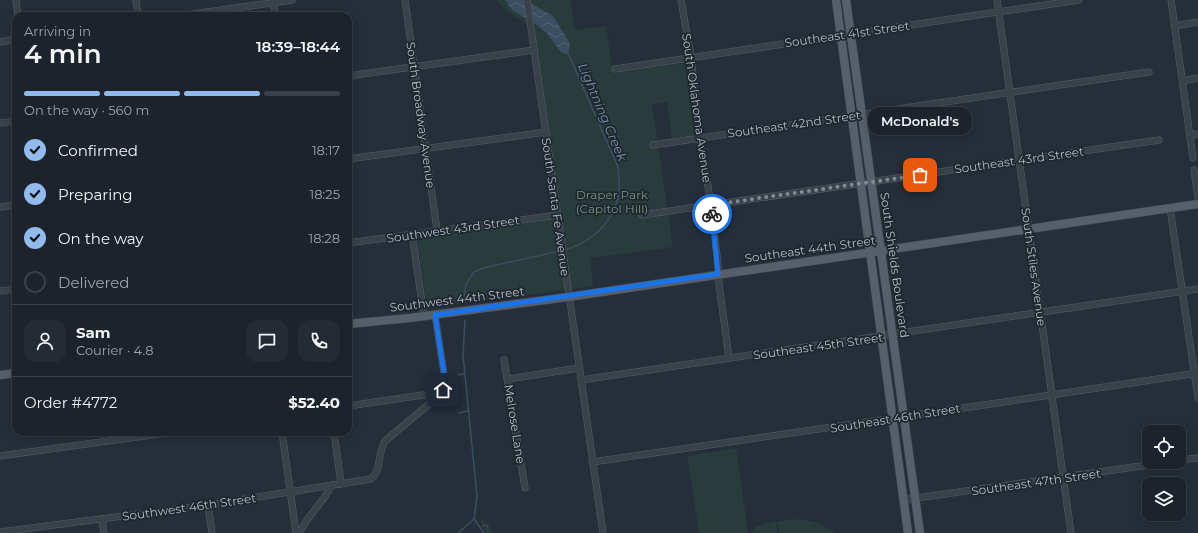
<!DOCTYPE html>
<html lang="en">
<head>
<meta charset="utf-8">
<style>
  :root { --surface:#1c232c; --page:#252b34; --text:#f1f3f6; --muted:#a0a4a9; --line:#3a4048; --accent:#92bbed }
  body { margin:0; font-family:Montserrat,sans-serif; background:var(--page); color:var(--text); height:100vh; display:flex; flex-direction:column; font-size:15px; white-space:nowrap }
  * { box-sizing:border-box; margin:0 }
  p { font-size:13px; color:var(--muted) }
  .icon { flex:none; width:22px; height:22px; fill:none; stroke:currentColor; stroke-width:2; stroke-linecap:round; stroke-linejoin:round }
  .map { position:relative; flex:1; overflow:hidden }
  .side { position:absolute; left:12px; top:12px; width:340px; height:424px; display:flex; flex-direction:column; background:var(--surface); border-radius:12px; box-shadow:0 2px 10px #0003,0 0 0 1px var(--line) }
  .side>* { flex:none }
  .controls { position:absolute; left:1142px; top:425px; display:grid; gap:8px }
  .controls a { display:grid; place-items:center; width:44px; height:44px; border-radius:8px; background:var(--surface); box-shadow:0 2px 10px #0003,0 0 0 1px var(--line); font-size:20px }
  .pin { position:absolute; display:grid; place-items:center; width:34px; height:34px; color:#fff; margin:-17px; border-radius:8px; box-shadow:0 2px 6px #0006 }
  .courier { position:absolute; display:grid; place-items:center; width:40px; height:40px; margin:-20px; border:3px solid #1a73e8; border-radius:50%; background:#fff; color:#222; box-shadow:0 1px 5px #0007 }
  .bubble { position:absolute; height:28px; border-radius:12px; background:var(--surface); box-shadow:0 2px 10px #0003,0 0 0 1px var(--line); font-size:13px; font-weight:600; line-height:28px; text-align:center }
  .headline em { font-style:normal; font-weight:600 }
  .headline div { display:flex; flex-direction:column-reverse }
  .headline { display:flex; align-items:center; justify-content:space-between; height:68px; padding:0 12px }
  h1 { font-size:26px; font-weight:600; line-height:30px }
  .bar { display:grid; grid-template-columns:repeat(4,1fr); gap:6px 4px; align-content:center; height:48px; padding:0 12px }
  .bar i { height:5px; border-radius:3px; background:var(--line) }
  .bar .on { background:var(--accent) }
  .bar p { grid-column:span 4 }
  .line { display:flex; align-items:center; gap:10px; padding:0 12px; border-top:1px solid var(--line) }
  .line div { flex:1 }
  .round { display:grid; place-items:center; flex:none; width:42px; height:42px; border-radius:12px; background:var(--page) }
  ol { padding:0 12px; list-style:none }
  li { display:flex; align-items:center; gap:12px; height:44px }
  li p { margin-inline-start:auto }
  li .icon { padding:4px; border-radius:50%; background:var(--accent); color:#111; stroke-width:4 }
  li:last-child { color:var(--muted) }
  li i { width:22px; height:22px; border:2px solid var(--line); border-radius:50% }
  .map>svg:first-child { display:block }
  .green { fill:#283c3c }
  .forest { fill:url(#forest-crowns) }
  .water { fill:url(#water-waves) }
  .lines { fill:none; stroke-linecap:round; stroke-linejoin:round }
  .stream { stroke:#3c4e61; stroke-width:1.5 }
  .minor-casing { stroke:#575f68; stroke-width:7 }
  .major-casing { stroke:#424a53; stroke-width:9 }
  .minor { stroke:#39414a; stroke-width:6 }
  .major { stroke:#57606a; stroke-width:8 }
  .done { stroke:#828b95; stroke-width:4; stroke-dasharray:0 7.2 }
  .route { stroke:#1a73e8; stroke-width:5 }
  .labels { text-anchor:middle; dominant-baseline:central; stroke-width:3.5; stroke-linejoin:round; paint-order:stroke }
  .street-label { font-size:12px; fill:#b4bcc6; stroke:#1e262f }
  .park-label { font-size:12px; fill:#75997b; stroke:#1e262f }
  .water-label { font-size:13px; font-style:italic; fill:#788fa6; stroke:#1e262f }
</style>
</head>
<body>
<div class="map">
<svg width="1198" height="533" viewBox="0 0 1198 533">
  <defs>
    <pattern id="forest-crowns" width="20" height="18" patternUnits="userSpaceOnUse"><rect width="20" height="18" fill="#283c3c"/><path d="M2 6a3 3 0 1 1 6 0M12 15a3 3 0 1 1 6 0" fill="none" stroke="#455657"/></pattern>
    <pattern id="water-waves" width="16" height="10" patternUnits="userSpaceOnUse"><rect width="16" height="10" fill="#3c4e61"/><path d="M0 5q4-4 8 0t8 0" fill="none" stroke="#566676"/></pattern>
  </defs>
  <rect width="100%" height="100%" fill="#252f3a"/>
  <g class="green">
    <path d="M496 0H570L575 30 606 26 613 73 685 63 695 132 691 136 672 138 667 102 652 104 673 247 590 258 593 286 427 308 417 238 561 217 535 29 508 12Z"/>
    <path d="M736 448 748 533H699L687 456Z"/>
    <path d="M801 519 821 524 834 533H779L777 521Z"/>
    <path d="M776 521 777 533H751L755 527Z"/>
  </g>
  <path class="forest" d="M480 518 488 525 492 533H487L483 528Z"/>
  <path class="water" d="M505 0H525L553 16 570 43 568 54 561 52 542 27 512 10Z"/>
  <g class="lines">
    <g class="stream">
      <path d="M534 22 545 31"/>
      <path d="M564 250C590 243 611 225 618 198 620 188 619 177 618 167L568 53"/>
      <path d="M463 302 466 284 474 272 483 268 560 251"/>
      <path d="M452 376 464 374"/>
      <path d="M459 413 468 411"/>
      <path d="M474 519 484 533"/>
      <path d="M458 533 474 519 477 496 463 355 465 320"/>
    </g>
    <g class="minor-casing">
      <g id="minor">
        <path d="M16 0 18 16"/>
        <path d="M136 0 138 16"/>
        <path d="M273 0 275 16"/>
        <path d="M405 0 437 230"/>
        <path d="M527 0 603 533"/>
        <path d="M681 0 691 57 700 138 711 205 718 264 719 284 729 358"/>
        <path d="M997 0 1071 533"/>
        <path d="M1171 0 1193 158"/>
        <path d="M179 16 292 0"/>
        <path d="M1175 26 1198 22"/>
        <path d="M0 42 16 39"/>
        <path d="M615 69 1079 0"/>
        <path d="M348 76 534 50"/>
        <path d="M1183 81 1198 78"/>
        <path d="M0 123 16 121"/>
        <path d="M1190 135 1198 134"/>
        <path d="M653 145 1149 72"/>
        <path d="M348 159 546 132"/>
        <path d="M1194 170 1198 198"/>
        <path d="M0 207 16 205"/>
        <path d="M1170 208 1198 398"/>
        <path d="M642 215 1159 140"/>
        <path d="M412 234 424 316"/>
        <path d="M348 243 558 215"/>
        <path d="M0 291 16 289"/>
        <path d="M504 360 525 488"/>
        <path d="M508 379 579 368"/>
        <path d="M581 380 1198 289"/>
        <path d="M348 406 423 395 437 398"/>
        <path d="M282 432 296 533"/>
        <path d="M334 432 341 484"/>
        <path d="M0 456 173 432"/>
        <path d="M1179 460 1198 458"/>
        <path d="M592 462C795 434 996 403 1198 373"/>
        <path d="M903 500 1169 462"/>
        <path d="M208 505 212 533"/>
        <path d="M102 519 104 533"/>
        <path d="M0 532 208 505 371 479C381 472 378 452 385 441L441 394 444 387 445 380 435 315"/>
        <path d="M299 533 307 520 324 498 332 485"/>
      </g>
    </g>
    <g class="major-casing">
      <g id="major">
        <path d="M836 0 908 533"/>
        <path d="M846 0 920 533"/>
        <path d="M348 324 410 318 568 297 1198 204"/>
        <path d="M0 375 16 373"/>
      </g>
    </g>
    <use href="#minor" class="minor"/>
    <use href="#major" class="major"/>
  </g>
  <g class="lines">
    <path class="done" d="M712 214 711 205 920 175"/>
    <path class="route" d="M443 390 445 380 435 315 718 274 712 214"/>
  </g>
  <g class="labels">
    <g class="street-label">
      <text transform="translate(847 34) rotate(-8)">Southeast 41st Street</text>
      <text transform="translate(697 108) rotate(82)">South Oklahoma Avenue</text>
      <text transform="translate(421 115) rotate(82)">South Broadway Avenue</text>
      <text transform="translate(794 124) rotate(-8)">Southeast 42nd Street</text>
      <text transform="translate(1019 160) rotate(-8)">Southeast 43rd Street</text>
      <text transform="translate(556 207) rotate(82)">South Santa Fe Avenue</text>
      <text transform="translate(453 229) rotate(-8)">Southwest 43rd Street</text>
      <text transform="translate(810 249) rotate(-8)">Southeast 44th Street</text>
      <text transform="translate(895 265) rotate(82)">South Shields Boulevard</text>
      <text transform="translate(1034 267) rotate(82)">South Stiles Avenue</text>
      <text transform="translate(457 299) rotate(-7)">Southwest 44th Street</text>
      <text transform="translate(818 346) rotate(-8)">Southeast 45th Street</text>
      <text transform="translate(895 418) rotate(-9)">Southeast 46th Street</text>
      <text transform="translate(515 424) rotate(81)">Melrose Lane</text>
      <text transform="translate(1036 482) rotate(-8)">Southeast 47th Street</text>
      <text transform="translate(189 507) rotate(-8)">Southwest 46th Street</text>
    </g>
    <g class="park-label">
      <text x="612" y="194">Draper Park<tspan x="612" dy="14">(Capitol Hill)</tspan></text>
    </g>
    <g class="water-label">
      <text transform="translate(603 112) rotate(67)">Lightning Creek</text>
    </g>
  </g>
</svg>
<div class="controls">
<a><svg class="icon" aria-label="locate" viewBox="0 0 24 24"><circle cx="12" cy="12" r="6"/><path d="M12 2v4M12 18v4M2 12h4M18 12h4"/></svg></a>
<a><svg class="icon" aria-label="layers" viewBox="0 0 24 24"><path d="M12 4l9 5-9 5-9-5zM3 14l9 5 9-5"/></svg></a>
</div>
<div class="pin" style="left:920px;top:175px;background:#ea580c"><svg class="icon" aria-label="bag" viewBox="0 0 24 24"><path d="M5 8h14l-1 12H6zM9 8a3 3 0 0 1 6 0"/></svg></div>
<div class="pin" style="left:443px;top:390px;background:#1f2937"><svg class="icon" aria-label="home" viewBox="0 0 24 24"><path d="M3 11l9-7 9 7M6 9v11h12V9"/></svg></div>
<div class="courier" style="left:712px;top:214px"><svg class="icon" aria-label="bike" viewBox="0 0 24 24"><circle cx="6" cy="16" r="4"/><circle cx="18" cy="16" r="4"/><path d="M6 16l4-8h5l3 8M10 8l3 8H6M13 5h3"/></svg></div>
<div class="bubble" style="left:868px;top:107px;width:104px">McDonald's</div>
<section class="side">
<div class="headline"><div><h1>4 min</h1><p>Arriving in</p></div><em>18:39–18:44</em></div>
<div class="bar"><i class="on"></i><i class="on"></i><i class="on"></i><i></i><p>On the way · 560 m</p></div>
<ol>
<li><svg class="icon" aria-label="check" viewBox="0 0 24 24"><path d="M5 12l5 5 9-10"/></svg>Confirmed<p>18:17</p></li>
<li><svg class="icon" aria-label="check" viewBox="0 0 24 24"><path d="M5 12l5 5 9-10"/></svg>Preparing<p>18:25</p></li>
<li><svg class="icon" aria-label="check" viewBox="0 0 24 24"><path d="M5 12l5 5 9-10"/></svg>On the way<p>18:28</p></li>
<li><i></i>Delivered</li>
</ol>
<div class="line" style="height:72px"><a class="round"><svg class="icon" aria-label="person" viewBox="0 0 24 24"><circle cx="12" cy="8" r="4"/><path d="M4 21q1-7 8-7t8 7"/></svg></a><div><b>Sam</b><p>Courier · 4.8</p></div><a class="round"><svg class="icon" aria-label="chat" viewBox="0 0 24 24"><path d="M4 5h16v11H9l-5 4z"/></svg></a><a class="round"><svg class="icon" aria-label="phone" viewBox="0 0 24 24"><path d="M5 4h4l2 5-3 2q2 4 5 5l2-3 5 2v4C11 20 4 13 5 4z"/></svg></a></div>
<div class="line" style="height:52px"><div>Order #4772</div><b>$52.40</b></div>
</section>
</div>
</body>
</html>
